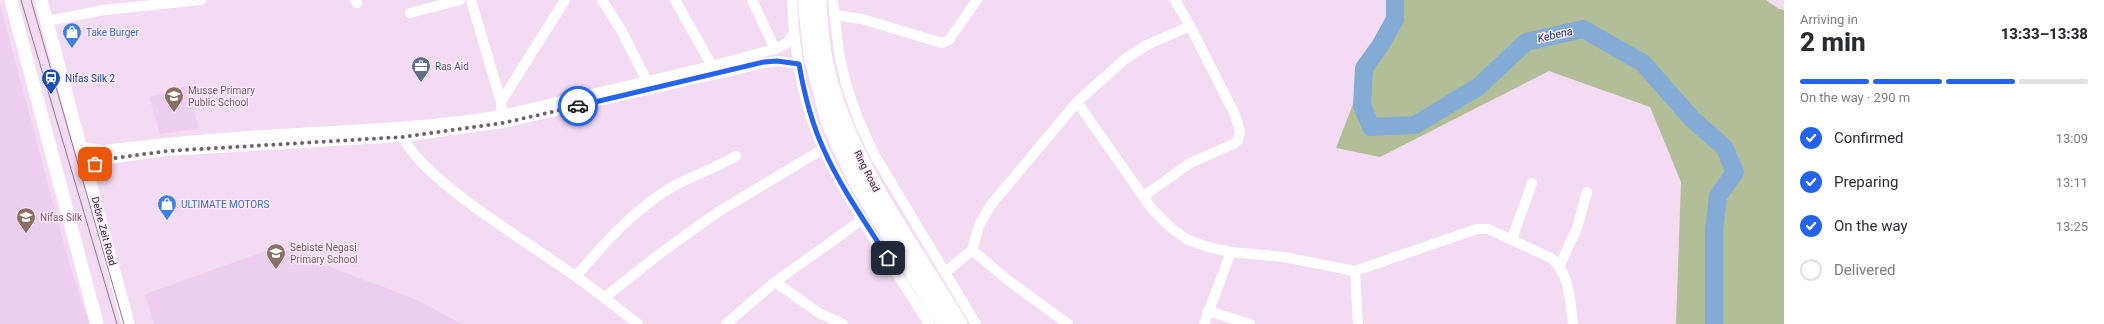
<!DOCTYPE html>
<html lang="en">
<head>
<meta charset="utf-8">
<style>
  :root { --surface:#fff; --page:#f7f7f7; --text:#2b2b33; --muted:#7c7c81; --line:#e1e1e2; --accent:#2563eb }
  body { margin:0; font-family:Roboto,sans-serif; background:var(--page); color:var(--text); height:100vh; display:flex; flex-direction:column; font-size:15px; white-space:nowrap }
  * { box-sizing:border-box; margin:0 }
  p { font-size:13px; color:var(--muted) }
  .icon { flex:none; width:22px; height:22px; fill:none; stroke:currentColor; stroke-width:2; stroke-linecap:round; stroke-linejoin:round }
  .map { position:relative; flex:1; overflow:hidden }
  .sheet { display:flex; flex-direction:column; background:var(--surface); width:320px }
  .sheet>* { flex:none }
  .pin { position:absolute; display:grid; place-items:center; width:34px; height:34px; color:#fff; margin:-17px; border-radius:8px; box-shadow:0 2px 6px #0006 }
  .courier { position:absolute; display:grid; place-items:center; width:40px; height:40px; margin:-20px; border:3px solid #2563eb; border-radius:50%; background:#fff; color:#222; box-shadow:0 1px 5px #0007 }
  .head em { font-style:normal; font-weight:800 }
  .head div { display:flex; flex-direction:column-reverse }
  .head { display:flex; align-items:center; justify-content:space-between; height:68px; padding:0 16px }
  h1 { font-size:26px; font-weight:800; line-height:30px }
  .bar { display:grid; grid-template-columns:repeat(4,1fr); gap:6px 4px; align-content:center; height:48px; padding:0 16px }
  .bar i { height:5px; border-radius:3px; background:var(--line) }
  .bar .on { background:var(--accent) }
  .bar p { grid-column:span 4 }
  ol { padding:0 16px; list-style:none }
  li { display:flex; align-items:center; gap:12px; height:44px }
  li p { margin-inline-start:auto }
  li .icon { padding:4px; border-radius:50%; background:var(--accent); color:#fff; stroke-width:4 }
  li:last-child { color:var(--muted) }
  li i { width:22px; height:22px; border:2px solid var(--line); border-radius:50% }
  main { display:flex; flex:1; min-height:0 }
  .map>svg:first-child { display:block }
  .built { fill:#edceee }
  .green { fill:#b2be97 }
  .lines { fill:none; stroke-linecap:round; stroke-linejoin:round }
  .river { stroke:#84aad6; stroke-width:18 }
  .minor { stroke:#fff; stroke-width:10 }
  .major { stroke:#fff; stroke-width:13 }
  .highway { stroke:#fff; stroke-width:15 }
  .tram { stroke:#8b7a8b; stroke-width:1 }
  .done { stroke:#6f616f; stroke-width:4; stroke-dasharray:0 7.2 }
  .route { stroke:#2563eb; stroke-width:5 }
  .labels { text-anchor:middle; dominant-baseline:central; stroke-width:3; stroke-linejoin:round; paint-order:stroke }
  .shop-label { font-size:10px; fill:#366cbe; stroke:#feeafe; text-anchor:start }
  .service-label { font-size:10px; fill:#4e5e75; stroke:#feeafe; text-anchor:start }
  .transit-label { font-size:10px; fill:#164399; stroke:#feeafe; text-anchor:start }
  .education-label { font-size:10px; fill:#785e54; stroke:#feeafe; text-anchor:start }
  .street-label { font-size:10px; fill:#281f28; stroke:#feeafe }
  .water-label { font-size:11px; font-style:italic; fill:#073159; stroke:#feeafe }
</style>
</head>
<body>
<main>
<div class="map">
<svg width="1784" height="324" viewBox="0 0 1784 324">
  <rect width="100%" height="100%" fill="#f4dbf4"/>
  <g class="built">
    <path d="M0 4 67 255 89 324H0Z"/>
    <path d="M187 86 199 129 160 134 149 97Z"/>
    <path d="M277 247 413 298 462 324H154L145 294Z"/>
  </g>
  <path class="green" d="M1393 0H1766L1779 9 1784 10V324H1676L1681 182 1650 107 1549 71 1380 157 1336 148Z"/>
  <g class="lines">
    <path class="river" d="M1395 0V19L1380 46 1364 68 1362 105 1371 127 1415 125 1478 87 1526 42 1583 29 1643 63 1692 119 1724 147 1735 172 1718 196 1714 231V324"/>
    <g class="minor">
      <path d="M355 0 357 3"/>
      <path d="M471 0 501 102 503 122"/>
      <path d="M602 0 621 30 647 81"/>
      <path d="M675 0 712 66"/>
      <path d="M752 0 775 49"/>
      <path d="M792 0C794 51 802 104 824 150 852 211 894 267 929 324"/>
      <path d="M833 0 839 53 846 84 858 119 874 154 976 324"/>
      <path d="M410 13 460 0"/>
      <path d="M834 15 862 19 942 43 949 40 977 0"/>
      <path d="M47 21 104 10 201 0"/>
      <path d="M501 102 565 0"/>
      <path d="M1077 102 1152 209 1171 228 1186 239 1208 247 1231 252"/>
      <path d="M401 132C414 176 536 247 575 276 597 291 617 308 638 324"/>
      <path d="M82 147 103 150C147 145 192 140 236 137 325 130 413 130 502 115L712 66 775 49 787 43 793 34"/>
      <path d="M88 170 95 164 108 159 167 151 402 137 503 123 764 63 777 61 799 64"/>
      <path d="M1144 196 1190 163 1234 144 1238 140 1240 132 1235 115 1190 26"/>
      <path d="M1512 239 1532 183"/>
      <path d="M972 250 979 226 990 206 1077 102 1125 59 1147 45 1190 26 1175 0"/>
      <path d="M1560 265 1577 228 1587 192"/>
      <path d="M1355 271 1477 229H1488L1551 258C1570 273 1570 301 1573 324"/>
      <path d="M946 272 972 250 1009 281 1068 324"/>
      <path d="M576 276C604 244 631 213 667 190 688 177 714 169 736 156"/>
      <path d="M775 282 819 313 843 324"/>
      <path d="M604 298 658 255 718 212 823 149"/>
      <path d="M1208 311 1250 324"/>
      <path d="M726 324 775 282 863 219"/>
      <path d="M1204 324 1231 252 1284 257 1355 271 1358 324"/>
    </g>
    <g class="major">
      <path d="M11 0 97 324"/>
      <path d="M41 0 128 324"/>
    </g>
    <g class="highway">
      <path d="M805 0 811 55 829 124 857 184 944 324"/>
      <path d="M819 0C820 28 823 57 831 84 857 173 914 246 960 324"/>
    </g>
    <g class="tram">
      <path d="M21 0 117 324"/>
      <path d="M31 0 124 324"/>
    </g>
  </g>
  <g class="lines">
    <path class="done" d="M95 164 108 159 167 151 402 137 503 123 578 106"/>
    <path class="route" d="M578 106 764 62 777 61 799 64C804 93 811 122 824 150 841 188 866 223 888 258"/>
  </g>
  <defs>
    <g id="shop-pin" transform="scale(1)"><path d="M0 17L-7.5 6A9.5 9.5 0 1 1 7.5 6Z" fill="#3f7fe0" stroke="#feeafe"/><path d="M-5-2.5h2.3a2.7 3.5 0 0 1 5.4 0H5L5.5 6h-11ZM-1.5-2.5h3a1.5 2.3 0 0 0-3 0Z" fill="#fff"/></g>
    <g id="office-pin" transform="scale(1)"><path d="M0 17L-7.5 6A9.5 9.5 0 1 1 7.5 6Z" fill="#5c6f8a" stroke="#feeafe"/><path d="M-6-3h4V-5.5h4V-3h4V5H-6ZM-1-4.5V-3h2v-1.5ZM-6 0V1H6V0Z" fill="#fff"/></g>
    <g id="station-pin" transform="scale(1)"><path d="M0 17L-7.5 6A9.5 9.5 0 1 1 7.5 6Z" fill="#1a4fb4" stroke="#feeafe"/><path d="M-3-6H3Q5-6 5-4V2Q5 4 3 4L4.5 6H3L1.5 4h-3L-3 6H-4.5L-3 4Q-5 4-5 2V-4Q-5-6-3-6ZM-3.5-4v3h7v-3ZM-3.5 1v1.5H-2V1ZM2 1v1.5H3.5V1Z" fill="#fff"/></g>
    <g id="school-pin" transform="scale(1)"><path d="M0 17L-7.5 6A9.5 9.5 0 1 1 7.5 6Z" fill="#8d6e63" stroke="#feeafe"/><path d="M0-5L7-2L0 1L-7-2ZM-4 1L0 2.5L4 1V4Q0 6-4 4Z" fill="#fff"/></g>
    <g id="university-pin" transform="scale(1)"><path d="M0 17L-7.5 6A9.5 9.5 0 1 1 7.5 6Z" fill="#8d6e63" stroke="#feeafe"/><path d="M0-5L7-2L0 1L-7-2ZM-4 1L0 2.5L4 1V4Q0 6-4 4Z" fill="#fff"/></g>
  </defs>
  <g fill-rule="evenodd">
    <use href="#shop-pin" x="72" y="32"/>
    <use href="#office-pin" x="421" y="66"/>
    <use href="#station-pin" x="51" y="78"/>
    <use href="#school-pin" x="174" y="96"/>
    <use href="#shop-pin" x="167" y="204"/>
    <use href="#university-pin" x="26" y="217"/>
    <use href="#school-pin" x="276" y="253"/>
  </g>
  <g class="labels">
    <g class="shop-label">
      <text x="86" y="32">Take Burger</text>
      <text x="181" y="204">ULTIMATE MOTORS</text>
    </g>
    <g class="service-label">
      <text x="435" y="66">Ras Aid</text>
    </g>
    <g class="transit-label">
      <text x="65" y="78">Nifas Silk 2</text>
    </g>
    <g class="education-label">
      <text x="188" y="90">Musse Primary<tspan x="188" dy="12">Public School</tspan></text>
      <text x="40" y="217">Nifas Silk</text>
      <text x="290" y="247">Sebiste Negasi<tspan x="290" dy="12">Primary School</tspan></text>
    </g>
    <g class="street-label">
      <text transform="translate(867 171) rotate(63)">Ring Road</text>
      <text transform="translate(104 231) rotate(75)">Debre Zeit Road</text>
    </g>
    <g class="water-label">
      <text transform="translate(1555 35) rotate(-13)">Kebena</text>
    </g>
  </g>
</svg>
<div class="pin" style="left:95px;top:164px;background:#ea580c"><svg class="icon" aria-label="bag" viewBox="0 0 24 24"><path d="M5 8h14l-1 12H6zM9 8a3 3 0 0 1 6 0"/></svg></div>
<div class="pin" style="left:888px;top:258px;background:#1f2937"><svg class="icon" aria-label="home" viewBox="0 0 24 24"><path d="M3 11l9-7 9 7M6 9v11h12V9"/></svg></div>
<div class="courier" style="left:578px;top:106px"><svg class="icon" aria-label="car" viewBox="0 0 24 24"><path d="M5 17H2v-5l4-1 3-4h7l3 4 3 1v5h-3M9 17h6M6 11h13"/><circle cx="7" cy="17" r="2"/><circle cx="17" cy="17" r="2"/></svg></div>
</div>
<section class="sheet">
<div class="head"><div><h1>2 min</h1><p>Arriving in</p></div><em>13:33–13:38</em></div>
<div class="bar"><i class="on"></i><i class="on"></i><i class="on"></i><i></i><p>On the way · 290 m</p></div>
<ol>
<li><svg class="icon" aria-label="check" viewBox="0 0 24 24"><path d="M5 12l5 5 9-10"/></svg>Confirmed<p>13:09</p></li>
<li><svg class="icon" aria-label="check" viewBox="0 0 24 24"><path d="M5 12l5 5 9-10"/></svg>Preparing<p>13:11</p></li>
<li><svg class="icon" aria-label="check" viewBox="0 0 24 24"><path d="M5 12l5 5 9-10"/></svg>On the way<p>13:25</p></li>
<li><i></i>Delivered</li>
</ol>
</section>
</main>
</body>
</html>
